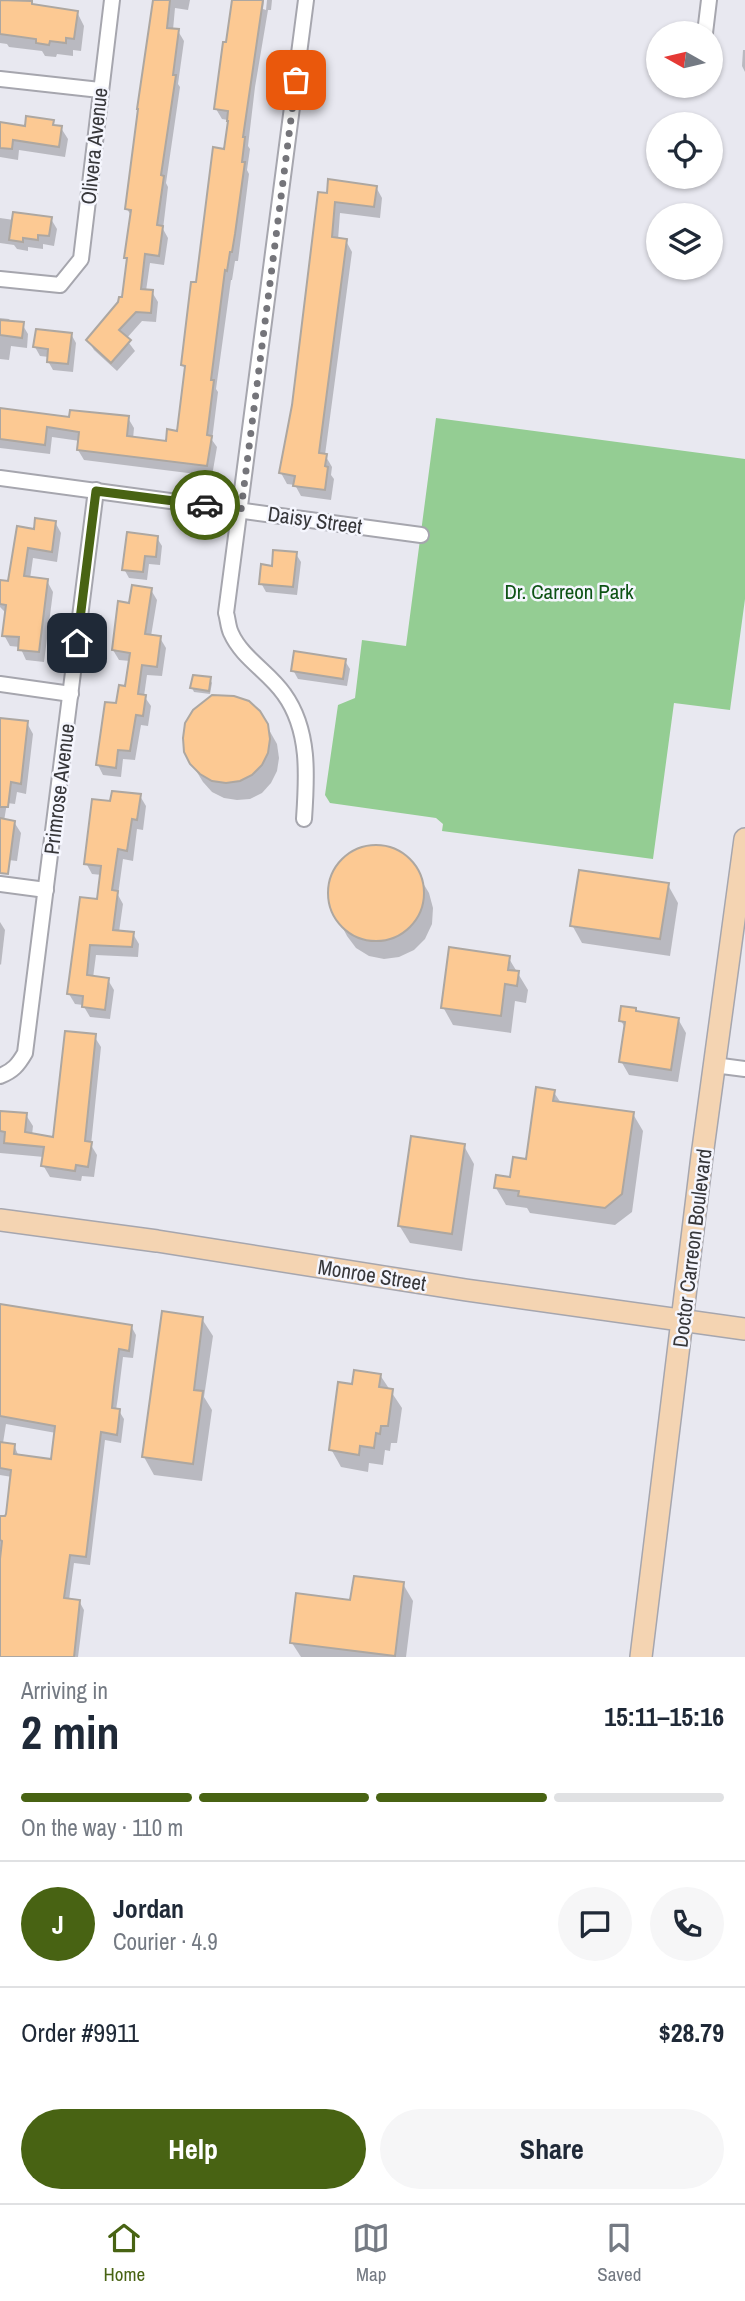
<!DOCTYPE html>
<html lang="en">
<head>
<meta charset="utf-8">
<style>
  :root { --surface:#fff; --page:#f6f6f7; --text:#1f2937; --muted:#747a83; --line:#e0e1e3; --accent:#486313 }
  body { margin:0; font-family:"Archivo Narrow",sans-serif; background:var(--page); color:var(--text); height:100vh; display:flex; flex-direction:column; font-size:26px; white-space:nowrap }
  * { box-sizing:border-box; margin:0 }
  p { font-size:23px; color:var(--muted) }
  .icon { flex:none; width:38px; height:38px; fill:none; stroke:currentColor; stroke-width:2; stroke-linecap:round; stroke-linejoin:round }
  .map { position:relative; height:1657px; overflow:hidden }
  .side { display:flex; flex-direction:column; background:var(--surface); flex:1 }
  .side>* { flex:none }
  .needle { width:46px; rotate:278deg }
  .controls { position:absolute; left:646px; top:21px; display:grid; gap:14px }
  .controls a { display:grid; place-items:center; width:77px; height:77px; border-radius:50%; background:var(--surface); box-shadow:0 2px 5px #0004; font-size:35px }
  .pin { position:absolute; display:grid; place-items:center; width:60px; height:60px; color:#fff; margin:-30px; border-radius:14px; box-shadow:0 4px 10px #0006 }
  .courier { position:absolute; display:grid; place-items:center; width:70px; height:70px; margin:-35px; border:5px solid #486313; border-radius:50%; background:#fff; color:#222; box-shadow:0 2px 9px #0007 }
  .head em { font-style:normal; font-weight:800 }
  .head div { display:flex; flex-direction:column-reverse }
  .head { display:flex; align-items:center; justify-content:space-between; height:119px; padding:0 21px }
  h1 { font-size:46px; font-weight:800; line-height:52px }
  .bar { display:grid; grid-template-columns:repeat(4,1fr); gap:10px 7px; align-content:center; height:84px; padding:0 21px }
  .bar i { height:9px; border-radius:5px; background:var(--line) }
  .bar .current { background:var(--accent) }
  .bar p { grid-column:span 4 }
  .line { display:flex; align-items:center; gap:18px; padding:0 21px; border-top:2px solid var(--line) }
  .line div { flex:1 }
  .round { display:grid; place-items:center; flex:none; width:74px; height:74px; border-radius:37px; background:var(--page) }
  .button { display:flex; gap:14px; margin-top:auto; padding:14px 21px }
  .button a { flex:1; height:80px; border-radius:42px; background:var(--accent); color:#fff; font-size:28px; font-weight:800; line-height:80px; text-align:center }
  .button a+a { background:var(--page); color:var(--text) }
  .dock { display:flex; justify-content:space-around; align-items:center; height:98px; border-top:2px solid var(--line); background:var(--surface); font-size:19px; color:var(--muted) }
  .dock a { display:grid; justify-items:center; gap:4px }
  .dock .current { color:var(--accent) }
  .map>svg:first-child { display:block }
  .green { fill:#94cd93 }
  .shadow { fill:#0003; fill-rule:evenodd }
  .building { fill:#fcc993; stroke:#ada7a1; stroke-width:2 }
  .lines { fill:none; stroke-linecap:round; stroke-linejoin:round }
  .minor-casing { stroke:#a6a6ae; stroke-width:18 }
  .secondary-casing { stroke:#a6a6ae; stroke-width:24 }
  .minor { stroke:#fff; stroke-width:14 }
  .secondary { stroke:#f4d4b2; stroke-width:21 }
  .done { stroke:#75757a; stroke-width:7; stroke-dasharray:0 12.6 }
  .route { stroke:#486313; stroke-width:9 }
  .labels { text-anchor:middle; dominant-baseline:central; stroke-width:5; stroke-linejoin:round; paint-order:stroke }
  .street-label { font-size:21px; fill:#37373a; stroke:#f5f6fe }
  .park-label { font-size:21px; fill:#0e5315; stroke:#f5f6fe }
</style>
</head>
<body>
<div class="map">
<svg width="745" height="1657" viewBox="0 0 745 1657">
  <rect width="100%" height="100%" fill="#e8e8f0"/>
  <path class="green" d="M436 418 745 459V599L730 710 674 703 653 859 442 831 443 824 436 818 330 803 325 795 338 705 355 698 362 640 406 646Z"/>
  <g class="shadow">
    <path d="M0 0 31 3 33 6 77 12 84 26 81 51 73 50V56L57 54 56 57 45 56 42 51 9 47 7 44 0 43Z"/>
    <path d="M154 0H190L188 10 175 8 173 30 178 31 184 41 178 84 180 87 166 183 168 187 163 229 168 238 164 265 150 263 146 291 152 292 158 302 156 322 142 321 126 339 135 351 117 371 94 350 88 340 124 299 132 217 127 209Z"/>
    <path d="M234 0H264L263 9 266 10 267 0H272L271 10H268L255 87 248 146 250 149 247 170 249 174 238 261H235L232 280H231L216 389 218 392 212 440 217 447 212 476 84 460 78 450 80 441 52 437 50 454 0 448V409L71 419 128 418 134 428 133 439 167 443 179 433 186 371 183 365 197 284 226 150 228 120 222 119 216 109Z"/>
    <path d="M743 50H745V72L742 66Z"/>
    <path d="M53 122 56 127 61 128 68 139 65 157 19 150 18 160 0 157V125L26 128Z"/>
    <path d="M376 187 382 198 380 218 340 213 338 240 346 241 352 252 325 455 332 467 331 475 334 479 331 500 301 496 295 485 287 484 281 473 294 405 320 194Z"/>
    <path d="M0 218 14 220 51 219 57 229 54 246 43 244V249L28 247V251L17 249 14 245 0 243Z"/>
    <path d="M0 318 9 319 12 323 22 324 28 334 27 348 11 346 9 360 0 359Z"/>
    <path d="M71 334 76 343 73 372 53 370 48 361 49 357 40 356 35 347Z"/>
    <path d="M55 522 61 533 57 562 33 558 30 579 47 581 53 592 44 662 26 660 20 647 10 646 4 635 7 614 0 607V589L9 583 35 531Z"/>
    <path d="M157 538 162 546 160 565 149 564 147 580 129 578 124 569Z"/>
    <path d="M296 554 301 562 297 595 266 592 261 583 273 567Z"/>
    <path d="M151 590 157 600 151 636 160 638 166 648 162 676 147 675 144 696 151 706 148 726 141 725 135 760 123 759 121 777 103 775 98 765 118 705 127 688 130 661 119 660 113 650 131 605Z"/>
    <path d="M345 661 350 669 347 686 298 679 293 670Z"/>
    <path d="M210 679 212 683 210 694 194 692 192 688Z"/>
    <path d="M259 712 277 744 279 758 277 771 271 783 262 793 250 799 237 800 224 798 212 792 203 782 192 764Z"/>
    <path d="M0 720 27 723 33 734 26 794 17 792 15 804 7 803 4 821 14 822 21 833 17 861 0 859Z"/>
    <path d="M140 796 146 806 143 830 137 829 133 861 123 859 118 895 123 904 119 932 133 934 139 944 138 957 96 955 93 978 108 980 114 990 110 1019 90 1017 83 1005 75 1004 69 994 99 901 102 875 92 874 86 863 112 803Z"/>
    <path d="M367 847H382L396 851 409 860 429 893 433 908 432 924 425 939 414 950 399 957 384 959 369 956 356 948 347 936 330 903 329 888 333 874 341 861 353 852Z"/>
    <path d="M668 885 678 903 670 956 582 943 572 925Z"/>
    <path d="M0 922 5 930 1 965 0 964Z"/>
    <path d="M508 957 528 990 526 1003 515 1001 511 1033 453 1025 443 1007Z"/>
    <path d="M678 1019 686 1033 678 1082 629 1075 621 1061 626 1029 621 1021Z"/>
    <path d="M94 1036 101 1047 91 1145 97 1155 94 1177 82 1176 81 1181 50 1177 43 1165 44 1157 0 1153V1113L26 1115 33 1126 32 1135 55 1139Z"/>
    <path d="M553 1091 561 1103 633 1114 643 1131 632 1212 615 1225 530 1213 527 1208 506 1205 496 1188 512 1179 528 1161Z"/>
    <path d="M464 1146 474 1164 462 1251 410 1243 399 1225Z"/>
    <path d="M0 1306 131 1326 136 1335 133 1358 123 1357 118 1397 116 1410 119 1411 124 1419 121 1443 105 1440 90 1565 74 1563 69 1600 79 1601 84 1610 78 1657H0V1571L3 1550 0 1549V1517H6L12 1477 0 1475ZM6 1424 56 1433 52 1461 19 1457 14 1445 3 1443Z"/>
    <path d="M202 1319 213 1336 204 1397 212 1410 202 1481 154 1475 144 1457Z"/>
    <path d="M380 1375 402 1408 397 1443H391L390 1451 385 1450 383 1465 369 1463 368 1472 341 1467 331 1449 354 1386Z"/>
    <path d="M403 1584 413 1601 406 1657H301L292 1643 352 1602Z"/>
  </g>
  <g class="building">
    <path d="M0 0 32 1V4L78 11 74 39 66 38V43L50 41 49 45 36 43V39L0 34Z"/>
    <path d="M153 0H170L167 28 179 29 173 75H176L161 175 164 176 157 225 163 226 159 256 145 254 141 289 153 290 151 313 136 312 119 330 131 340 111 363 86 340 118 302 119 297H122L127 258H124L131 210 125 209 138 109H137Z"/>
    <path d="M232 0H263L243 137H245L242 162H245L235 234 232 252H230L227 271 225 270 211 380H214L207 435 212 436 207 466 77 450 79 432 47 427 45 445 0 439V408L69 417 70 410 129 416 127 436 166 441 167 429 177 431 185 366 181 365 191 282H196L213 147 224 149 228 121H227L228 111 214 109 223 42H226Z"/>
    <path d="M26 116 54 120 53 125 62 126 59 147 13 140 12 149 0 148V122L25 126Z"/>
    <path d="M328 179 377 186 374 207 335 202 332 237 347 239 319 453 327 454 325 466 328 467 325 490 293 486 295 476 279 473 292 405 318 192 327 193Z"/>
    <path d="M13 212 52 217 49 236 38 235V240L23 238V242L9 240Z"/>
    <path d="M0 320 24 322 22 338 0 335Z"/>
    <path d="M36 329 72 333 68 364 47 362 48 349 33 347Z"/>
    <path d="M35 518 56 521 52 552 28 548 24 576 48 579 39 652 18 650 19 637 2 636 6 605 0 604V580L8 581 17 526 34 529Z"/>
    <path d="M127 532 158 536 156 557 145 556 143 572 122 570Z"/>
    <path d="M273 550 297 552 293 587 259 584 261 564 272 566Z"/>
    <path d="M132 585 152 588 145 634 161 636 157 667 142 665 138 694 146 695 143 716 136 715 130 751 118 750 116 768 96 765 105 702 116 703 119 685 125 686 130 653 112 650 118 601 129 603Z"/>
    <path d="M294 651 346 659 343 679 291 671Z"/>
    <path d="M193 675 211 677 209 691 190 688Z"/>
    <path d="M212 695 234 696 249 701 260 711 268 724 270 739 268 753 262 765 252 775 240 781 226 783 212 781 200 774 190 764 184 752 183 738 185 723 193 710Z"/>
    <path d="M0 718 28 721 21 784 11 782 8 807H0Z"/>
    <path d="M112 791 141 794 137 820 132 819 127 851 118 849 112 890 118 891 113 930 134 932 132 947 90 945 87 975 109 978 105 1010 82 1007 83 996 67 994 80 897 97 899 101 866 84 864 92 799 110 801Z"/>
    <path d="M0 818 15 821 8 874 0 873Z"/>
    <circle cx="376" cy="893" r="48"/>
    <path d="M579 870 669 883 660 939 570 926Z"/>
    <path d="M449 947 510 956 508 970 519 971 517 986 505 984 501 1016 441 1008Z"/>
    <path d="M621 1006 636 1008V1011L679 1018 671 1070 619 1062 625 1022 619 1021Z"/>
    <path d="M65 1031 96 1034 85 1141 92 1142 88 1167 76 1165 75 1171 41 1166 44 1147 4 1143 5 1132 0 1131V1111L27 1113 25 1132 53 1137Z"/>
    <path d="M536 1087 555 1090 553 1101 634 1112 622 1194 605 1208 518 1196 519 1191 494 1188 496 1175 510 1177 513 1157 526 1159Z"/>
    <path d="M411 1136 465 1144 452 1234 398 1226Z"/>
    <path d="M0 1304 132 1325 129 1351 119 1349 114 1387 112 1408 120 1409 117 1435 101 1432 86 1557 70 1555 64 1598 80 1600 74 1657H0V1559L2 1541 0 1540V1516H5L6 1514 11 1470 0 1468V1442L15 1444 14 1454 51 1459 55 1426 0 1416Z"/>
    <path d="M162 1311 203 1317 194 1390 203 1391 193 1464 142 1457Z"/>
    <path d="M354 1370 381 1374 379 1387 393 1389 388 1426H381L380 1434 376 1433 374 1448 360 1446 359 1455 329 1450 338 1382 352 1384Z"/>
    <path d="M354 1576 404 1582 395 1656 290 1643 296 1593 350 1600Z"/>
  </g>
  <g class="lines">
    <g class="minor-casing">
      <g id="minor">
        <path d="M705 33 709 0"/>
        <path d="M0 79 100 90"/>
        <path d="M0 279 60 285 81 259 112 0"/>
        <path d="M0 478 421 535"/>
        <path d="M0 684 71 694"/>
        <path d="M304 819C307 776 310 730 284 694 269 672 242 658 231 633 228 627 228 619 226 613L306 0"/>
        <path d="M0 884 46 890"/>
        <path d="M714 1065 745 1069"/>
        <path d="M0 1076C13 1071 18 1065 25 1053L96 490"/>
      </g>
    </g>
    <g class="secondary-casing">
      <g id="secondary">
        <path d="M0 1220 157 1241 466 1290 745 1329"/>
        <path d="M641 1657 702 1156 745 839"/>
      </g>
    </g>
    <use href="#minor" class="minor"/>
    <use href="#secondary" class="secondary"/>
  </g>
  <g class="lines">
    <path class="done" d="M205 505 241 510 296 80"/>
    <path class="route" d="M77 643 96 491 205 505"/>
  </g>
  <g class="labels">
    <g class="street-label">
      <text transform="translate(94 146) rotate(-84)">Olivera Avenue</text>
      <text transform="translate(315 520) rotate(8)">Daisy Street</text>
      <text transform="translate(59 789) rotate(-83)">Primrose Avenue</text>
      <text transform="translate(692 1248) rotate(-83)">Doctor Carreon Boulevard</text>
      <text transform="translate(372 1275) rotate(9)">Monroe Street</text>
    </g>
    <g class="park-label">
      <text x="569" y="591">Dr. Carreon Park</text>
    </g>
  </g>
</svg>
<div class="controls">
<a><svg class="needle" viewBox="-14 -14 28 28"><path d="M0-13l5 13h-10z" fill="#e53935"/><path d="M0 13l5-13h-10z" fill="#747a83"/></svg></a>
<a><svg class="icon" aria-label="locate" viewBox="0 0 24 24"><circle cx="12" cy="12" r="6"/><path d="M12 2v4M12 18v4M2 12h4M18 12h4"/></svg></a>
<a><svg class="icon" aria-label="layers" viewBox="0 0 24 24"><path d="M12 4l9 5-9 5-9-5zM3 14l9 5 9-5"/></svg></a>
</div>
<div class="pin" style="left:296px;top:80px;background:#ea580c"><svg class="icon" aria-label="bag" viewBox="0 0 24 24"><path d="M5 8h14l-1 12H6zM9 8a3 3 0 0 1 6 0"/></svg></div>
<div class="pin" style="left:77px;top:643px;background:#1f2937"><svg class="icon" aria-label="home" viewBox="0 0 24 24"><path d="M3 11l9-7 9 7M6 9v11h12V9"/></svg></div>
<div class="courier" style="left:205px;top:505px"><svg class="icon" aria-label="car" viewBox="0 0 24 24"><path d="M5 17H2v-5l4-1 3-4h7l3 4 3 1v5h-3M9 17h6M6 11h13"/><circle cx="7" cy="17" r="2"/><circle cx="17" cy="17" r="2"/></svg></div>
</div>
<section class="side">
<div class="head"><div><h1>2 min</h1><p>Arriving in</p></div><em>15:11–15:16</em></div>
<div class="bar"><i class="current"></i><i class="current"></i><i class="current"></i><i></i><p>On the way · 110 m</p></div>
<div class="line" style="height:126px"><b class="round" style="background:var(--accent);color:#fff">J</b><div><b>Jordan</b><p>Courier · 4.9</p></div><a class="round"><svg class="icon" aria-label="chat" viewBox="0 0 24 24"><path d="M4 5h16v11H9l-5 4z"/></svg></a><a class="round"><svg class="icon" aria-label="phone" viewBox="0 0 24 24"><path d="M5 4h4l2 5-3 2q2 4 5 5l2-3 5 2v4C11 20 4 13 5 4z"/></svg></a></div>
<div class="line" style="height:91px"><div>Order #9911</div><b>$28.79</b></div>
<div class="button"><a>Help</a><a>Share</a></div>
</section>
<nav class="dock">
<a class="current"><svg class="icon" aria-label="home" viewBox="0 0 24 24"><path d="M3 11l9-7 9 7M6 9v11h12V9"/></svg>Home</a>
<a><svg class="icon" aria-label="map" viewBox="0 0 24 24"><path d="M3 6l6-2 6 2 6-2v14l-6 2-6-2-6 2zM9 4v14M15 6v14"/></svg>Map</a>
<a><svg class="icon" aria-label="saved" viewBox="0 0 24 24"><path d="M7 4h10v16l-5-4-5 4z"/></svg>Saved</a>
</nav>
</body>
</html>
